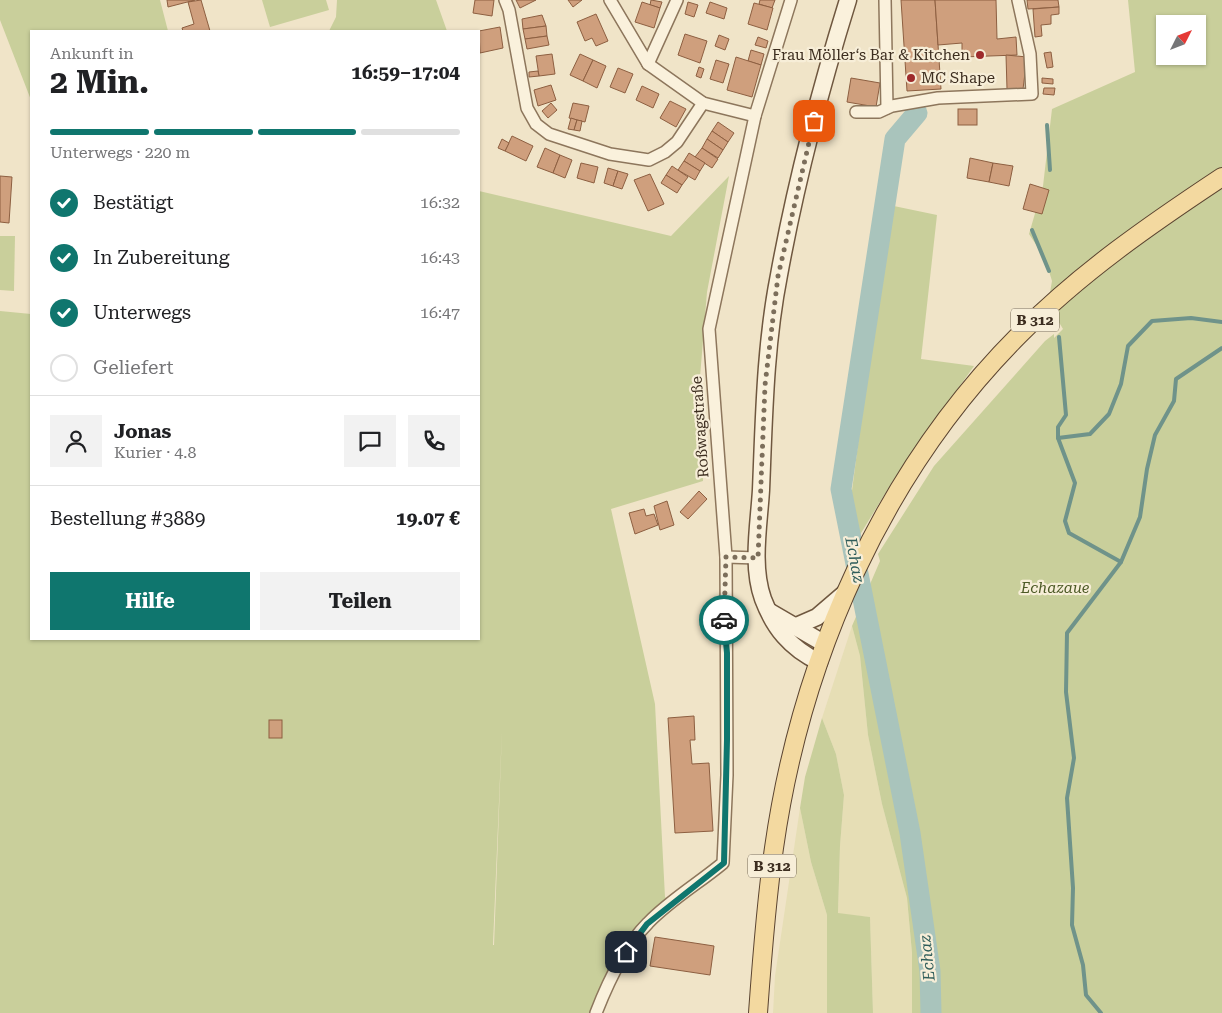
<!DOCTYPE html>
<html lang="de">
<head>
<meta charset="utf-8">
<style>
  :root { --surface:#fff; --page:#f2f2f2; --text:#202124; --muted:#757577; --line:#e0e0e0; --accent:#0f766e }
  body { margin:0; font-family:"Roboto Serif",serif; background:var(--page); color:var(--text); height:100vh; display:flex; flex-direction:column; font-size:19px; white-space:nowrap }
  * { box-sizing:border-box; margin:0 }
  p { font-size:16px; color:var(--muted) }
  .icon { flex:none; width:28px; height:28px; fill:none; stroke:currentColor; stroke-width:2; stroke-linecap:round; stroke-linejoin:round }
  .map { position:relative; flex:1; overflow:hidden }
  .side { position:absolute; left:30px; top:30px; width:450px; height:610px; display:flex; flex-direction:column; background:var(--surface); border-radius:0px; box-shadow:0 1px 4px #0004 }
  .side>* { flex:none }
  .needle { width:32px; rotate:48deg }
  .buttons { position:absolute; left:1156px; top:15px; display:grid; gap:10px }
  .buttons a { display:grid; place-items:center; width:50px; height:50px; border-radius:0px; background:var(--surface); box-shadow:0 1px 4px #0004; font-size:25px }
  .pin { position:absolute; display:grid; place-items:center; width:42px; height:42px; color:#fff; margin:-21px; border-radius:10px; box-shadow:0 2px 8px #0006 }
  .courier { position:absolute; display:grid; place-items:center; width:50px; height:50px; margin:-25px; border:4px solid #0f766e; border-radius:50%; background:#fff; color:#222; box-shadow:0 1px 6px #0007 }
  .headline em { font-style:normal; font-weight:700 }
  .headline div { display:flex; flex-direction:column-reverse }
  .headline { display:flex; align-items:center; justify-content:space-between; height:85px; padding:0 20px }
  h1 { font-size:32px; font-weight:700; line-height:38px }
  .bar { display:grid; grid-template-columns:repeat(4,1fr); gap:8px 5px; align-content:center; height:60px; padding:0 20px }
  .bar i { height:6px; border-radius:4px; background:var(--line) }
  .bar .active { background:var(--accent) }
  .bar p { grid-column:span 4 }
  .line { display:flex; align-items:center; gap:12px; padding:0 20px; border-top:1px solid var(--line) }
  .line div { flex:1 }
  .round { display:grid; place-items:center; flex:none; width:52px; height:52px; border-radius:0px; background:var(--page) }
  ol { padding:0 20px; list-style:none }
  li { display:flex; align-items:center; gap:15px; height:55px }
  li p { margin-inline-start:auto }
  li .icon { padding:5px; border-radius:50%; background:var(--accent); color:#fff; stroke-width:4 }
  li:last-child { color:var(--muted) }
  li i { width:28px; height:28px; border:2px solid var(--line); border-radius:50% }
  .button { display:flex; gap:10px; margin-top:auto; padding:10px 20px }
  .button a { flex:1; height:58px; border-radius:0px; background:var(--accent); color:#fff; font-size:20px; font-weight:700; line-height:58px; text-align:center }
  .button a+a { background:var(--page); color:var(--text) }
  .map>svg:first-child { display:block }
  .farmland { fill:#e6deb5 }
  .green { fill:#c9cf9b; fill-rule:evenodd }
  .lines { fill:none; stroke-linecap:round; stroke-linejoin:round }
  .stream { stroke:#6f938a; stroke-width:4 }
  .river { stroke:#a9c4bc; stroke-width:21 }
  .building { fill:#cf9f7d; stroke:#8d5f41 }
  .street-casing { stroke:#8d765c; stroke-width:14 }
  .secondary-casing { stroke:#6f573f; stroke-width:19 }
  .primary-casing { stroke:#5b4430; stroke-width:20 }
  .street { stroke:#faf1dc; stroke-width:11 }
  .secondary { stroke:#faf1dc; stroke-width:16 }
  .primary { stroke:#f3d9a0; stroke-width:18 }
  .done { stroke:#7c6e5b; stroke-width:5; stroke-dasharray:0 9 }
  .route { stroke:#0f766e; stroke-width:6 }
  .poi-dot { fill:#9e2a2b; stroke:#f7eed8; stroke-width:2 }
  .labels { text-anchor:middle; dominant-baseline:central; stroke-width:4.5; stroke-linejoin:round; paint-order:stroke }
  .shield { fill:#f7eed8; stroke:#756857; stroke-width:1 }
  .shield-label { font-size:14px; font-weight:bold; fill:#3d2e20 }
  .poi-label { font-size:15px; fill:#3d2e20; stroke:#f7eed8; text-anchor:end }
  .street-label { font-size:15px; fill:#3d2e20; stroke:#f7eed8 }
  .park-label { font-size:15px; font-style:italic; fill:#4d5a26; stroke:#f7eed8 }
  .water-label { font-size:16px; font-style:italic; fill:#2f5d5a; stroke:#f7eed8 }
</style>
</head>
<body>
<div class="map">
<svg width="1222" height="1013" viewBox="0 0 1222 1013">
  <rect width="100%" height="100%" fill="#f0e4c8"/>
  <g class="farmland">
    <path d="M852 626 860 656 868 735 882 804 907 898 912 953V1013H873L870 917 838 914 840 846 844 795 836 754 822 718Z"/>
    <path d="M800 808 811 862 827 915V1013H773L775 976Z"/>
  </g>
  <g class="green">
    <path d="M0 0H160L168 31H31V100L0 20Z"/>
    <path d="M262 0H326L329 10 270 27Z"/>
    <path d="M337 0H436L447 31H329L336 17Z"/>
    <path d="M1128 0H1222V1013H912V953L907 898 882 804 868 735 860 656 852 626 880 561 878 554 934 466 1045 341 1054 334V338L1063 329 1048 304 1052 281 1045 258 1029 234 1043 186 1052 109 1135 72ZM1165 24H1198V56H1165Z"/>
    <path d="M729 176 707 292 700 377 703 481 611 509 655 704 665 897 671 904 647 923 596 1013H0V311L31 314V639H479V191L671 236ZM502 730 494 945H493Z"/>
    <path d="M889 205 937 215 921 359 974 366 894 479 858 538 850 506Z"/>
    <path d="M0 236H15L14 291 0 290Z"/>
    <path d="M822 718 836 754 844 795 840 846 838 913 870 917 873 1013H827V915L811 862 800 808 805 777Z"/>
  </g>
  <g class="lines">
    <g class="stream">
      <path d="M1047 125 1050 170"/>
      <path d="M1032 230 1049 271"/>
      <path d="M1059 337 1066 415 1058 427V438L1075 483 1065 521 1069 533 1121 562"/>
      <path d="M1058 438 1090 434 1109 414 1121 384 1128 346 1152 321 1191 318 1222 322"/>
      <path d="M1101 1013 1086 995 1083 965 1072 925 1073 888 1067 798 1074 758 1066 692 1067 633 1121 562 1140 517 1147 469 1155 435 1174 401 1176 379 1222 348"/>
    </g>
    <path class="river" d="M917 113 895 139 841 489 910 833 930 971 931 1013"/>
  </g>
  <g class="building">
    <path d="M167 0H195L168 7Z"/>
    <path d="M201 0 210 31H183L182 28 194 24 188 2Z"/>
    <path d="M475 0H494L492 16 473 13Z"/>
    <path d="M516 0H536L520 8Z"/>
    <path d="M568 0H582L573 7Z"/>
    <path d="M651 0 662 2 660 8 650 5Z"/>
    <path d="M760 0H775L772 8 759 4Z"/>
    <path d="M901 0H935L941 89 907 91Z"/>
    <path d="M935 0H996L997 39 1016 37 1017 55 962 57V43L938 45Z"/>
    <path d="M1027 0H1058L1059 7 1028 9Z"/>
    <path d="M642 2 660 8 654 28 635 22Z"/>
    <path d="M688 2 698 5 694 17 685 14Z"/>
    <path d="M710 2 727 8 724 19 706 13Z"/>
    <path d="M754 3 773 8 767 30 748 24Z"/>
    <path d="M1059 7V14L1051 15V24L1041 25 1042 36 1035 37 1033 9Z"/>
    <path d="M596 14 608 41 596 46 592 38 585 41 577 22Z"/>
    <path d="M542 15 546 26 523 29 522 19Z"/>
    <path d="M546 26 547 36 525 39 523 29Z"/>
    <path d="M500 27 503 48 480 53 479 31Z"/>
    <path d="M685 34 707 41 700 63 678 55Z"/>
    <path d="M719 35 729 39 725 50 715 46Z"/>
    <path d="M547 36 549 45 527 49 525 39Z"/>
    <path d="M758 37 768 41 766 48 755 45Z"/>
    <path d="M751 50 764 54 761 65 748 61Z"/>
    <path d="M1051 52 1053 67 1047 68 1044 53Z"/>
    <path d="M552 54 555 74 539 76 536 56Z"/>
    <path d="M580 54 593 60 583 81 570 75Z"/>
    <path d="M1006 55 1027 57 1023 89H1007Z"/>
    <path d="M736 57 761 65 752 97 727 90Z"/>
    <path d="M593 60 606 66 597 88 583 81Z"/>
    <path d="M716 60 729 64 723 83 710 79Z"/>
    <path d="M699 67 704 69 701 78 696 76Z"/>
    <path d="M618 68 633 74 625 93 610 87Z"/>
    <path d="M538 71 539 76 529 77V72Z"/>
    <path d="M851 78 880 83 876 107 847 102Z"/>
    <path d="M1042 78 1053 79V84L1042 83Z"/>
    <path d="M551 85 556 100 538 106 534 90Z"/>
    <path d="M642 86 659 94 653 108 636 100Z"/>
    <path d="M1044 88H1055L1054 95 1043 94Z"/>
    <path d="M670 101 686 109 676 127 660 118Z"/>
    <path d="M551 103 557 110 548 118 542 111Z"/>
    <path d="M573 103 589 106 585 122 569 118Z"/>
    <rect x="958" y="109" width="19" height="16"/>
    <path d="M571 118 577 120 574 130 568 129Z"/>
    <path d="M577 120 582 121 580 131 574 130Z"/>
    <path d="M718 122 734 133 728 142 712 131Z"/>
    <path d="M712 131 728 142 723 150 707 139Z"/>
    <path d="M512 136 533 146 526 161 505 151Z"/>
    <path d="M502 139 509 143 505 151 498 148Z"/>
    <path d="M707 139 723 150 718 158 702 148Z"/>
    <path d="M545 148 560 155 553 173 537 167Z"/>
    <path d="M702 148 718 159 712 168 695 157Z"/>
    <path d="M689 153 705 163 700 171 684 161Z"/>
    <path d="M560 155 572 160 565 178 553 173Z"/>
    <path d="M970 158 993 163 989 182 967 178Z"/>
    <path d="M684 161 700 171 695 180 678 170Z"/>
    <path d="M581 163 598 167 594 183 577 178Z"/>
    <path d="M993 163 1013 166 1009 186 989 182Z"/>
    <path d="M672 166 688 177 682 185 666 175Z"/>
    <path d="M608 168 618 171 613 186 604 183Z"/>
    <path d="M618 171 628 174 622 189 613 186Z"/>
    <path d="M650 174 664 204 648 211 634 180Z"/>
    <path d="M666 175 682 185 677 193 661 183Z"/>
    <path d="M0 176 12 177 9 223 0 222Z"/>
    <path d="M1030 184 1049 190 1042 214 1023 209Z"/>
    <path d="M699 491 707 499 688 519 680 512Z"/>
    <path d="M667 501 674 525 660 530 654 506Z"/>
    <path d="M644 509 646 516 654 514 658 525 635 534 629 513Z"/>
    <path d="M694 716 695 740H690L692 764 709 763 713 831 675 833 668 718Z"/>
    <rect x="269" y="720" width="13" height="18"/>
    <path d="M655 937 714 946 710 975 650 966Z"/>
  </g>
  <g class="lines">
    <g class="street-casing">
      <g id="street">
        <path d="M505 0 509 10 527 108 536 124 549 134 610 154 649 160 665 152 677 142 703 103"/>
        <path d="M610 0 648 64 703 103 755 116"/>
        <path d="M885 0 887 108"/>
        <path d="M648 64 677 0"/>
        <path d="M856 112H879L892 106 938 98 1032 94 1030 54 1018 0"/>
        <path d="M726 557 758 558"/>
        <path d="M596 1013C608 982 624 947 648 923 670 900 699 883 723 863L727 775 726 557 709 329 755 116 791 0"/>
      </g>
    </g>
    <g class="secondary-casing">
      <g id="secondary">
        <path d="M770 612 825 644"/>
        <path d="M794 627 817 617 845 593"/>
        <path d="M819 662C790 648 774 628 763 599 751 566 759 524 761 490 764 418 765 346 779 275 796 182 820 90 848 0"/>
      </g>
    </g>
    <g class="primary-casing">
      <path id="primary" d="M758 1013C762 958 766 902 774 848 801 657 883 471 1020 334 1080 273 1151 224 1222 177"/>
    </g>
    <use href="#street" class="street"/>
    <use href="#secondary" class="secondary"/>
    <use href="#primary" class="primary"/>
  </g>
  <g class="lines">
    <path class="done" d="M724 620 726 557 758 558 765 385 778 276 814 121"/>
    <path class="route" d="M626 952 647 924 724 863 727 740V653L724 620"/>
  </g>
  <g class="poi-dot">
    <circle cx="980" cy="55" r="5"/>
    <circle cx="911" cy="78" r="5"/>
  </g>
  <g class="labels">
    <g class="shield">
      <rect x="1011" y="308.5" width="48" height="23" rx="4"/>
      <rect x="748" y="854.5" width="48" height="23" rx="4"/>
    </g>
    <g class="shield-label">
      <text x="1035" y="320">B 312</text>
      <text x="772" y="866">B 312</text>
    </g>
    <g class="poi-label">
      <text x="970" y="55">Frau Möller‘s Bar &amp; Kitchen</text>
      <text x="921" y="78" text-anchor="start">MC Shape</text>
    </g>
    <g class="street-label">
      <text transform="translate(700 427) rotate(-94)">Roßwagstraße</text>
    </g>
    <g class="park-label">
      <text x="1055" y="588">Echazaue</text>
    </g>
    <g class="water-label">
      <text transform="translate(855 560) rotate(79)">Echaz</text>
      <text transform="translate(927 958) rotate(-96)">Echaz</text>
    </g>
  </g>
</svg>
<div class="buttons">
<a><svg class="needle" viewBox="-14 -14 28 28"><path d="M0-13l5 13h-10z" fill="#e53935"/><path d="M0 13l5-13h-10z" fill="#757577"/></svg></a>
</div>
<div class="pin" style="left:814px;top:121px;background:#ea580c"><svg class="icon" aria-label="bag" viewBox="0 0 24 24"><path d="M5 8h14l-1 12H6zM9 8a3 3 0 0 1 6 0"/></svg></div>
<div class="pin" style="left:626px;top:952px;background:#1f2937"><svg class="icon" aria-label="home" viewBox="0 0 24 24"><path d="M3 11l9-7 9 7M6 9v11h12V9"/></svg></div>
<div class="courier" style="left:724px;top:620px"><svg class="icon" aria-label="car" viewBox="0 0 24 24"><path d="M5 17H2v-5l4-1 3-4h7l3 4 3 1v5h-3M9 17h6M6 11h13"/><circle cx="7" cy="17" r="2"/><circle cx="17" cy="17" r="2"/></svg></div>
<section class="side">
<div class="headline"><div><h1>2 Min.</h1><p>Ankunft in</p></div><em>16:59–17:04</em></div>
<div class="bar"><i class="active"></i><i class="active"></i><i class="active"></i><i></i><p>Unterwegs · 220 m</p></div>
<ol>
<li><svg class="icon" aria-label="check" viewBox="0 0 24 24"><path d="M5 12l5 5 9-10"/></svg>Bestätigt<p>16:32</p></li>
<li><svg class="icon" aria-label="check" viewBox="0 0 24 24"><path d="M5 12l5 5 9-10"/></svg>In Zubereitung<p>16:43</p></li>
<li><svg class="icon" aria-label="check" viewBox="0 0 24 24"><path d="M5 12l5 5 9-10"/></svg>Unterwegs<p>16:47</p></li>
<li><i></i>Geliefert</li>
</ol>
<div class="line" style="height:90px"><a class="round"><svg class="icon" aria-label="person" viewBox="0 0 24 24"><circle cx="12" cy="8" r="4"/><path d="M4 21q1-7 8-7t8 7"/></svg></a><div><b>Jonas</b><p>Kurier · 4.8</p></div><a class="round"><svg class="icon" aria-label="chat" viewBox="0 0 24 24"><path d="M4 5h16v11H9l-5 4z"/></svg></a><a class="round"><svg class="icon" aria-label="phone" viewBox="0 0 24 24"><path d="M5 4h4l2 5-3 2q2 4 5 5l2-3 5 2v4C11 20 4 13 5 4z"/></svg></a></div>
<div class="line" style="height:65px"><div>Bestellung #3889</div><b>19.07 €</b></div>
<div class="button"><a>Hilfe</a><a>Teilen</a></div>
</section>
</div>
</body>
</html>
